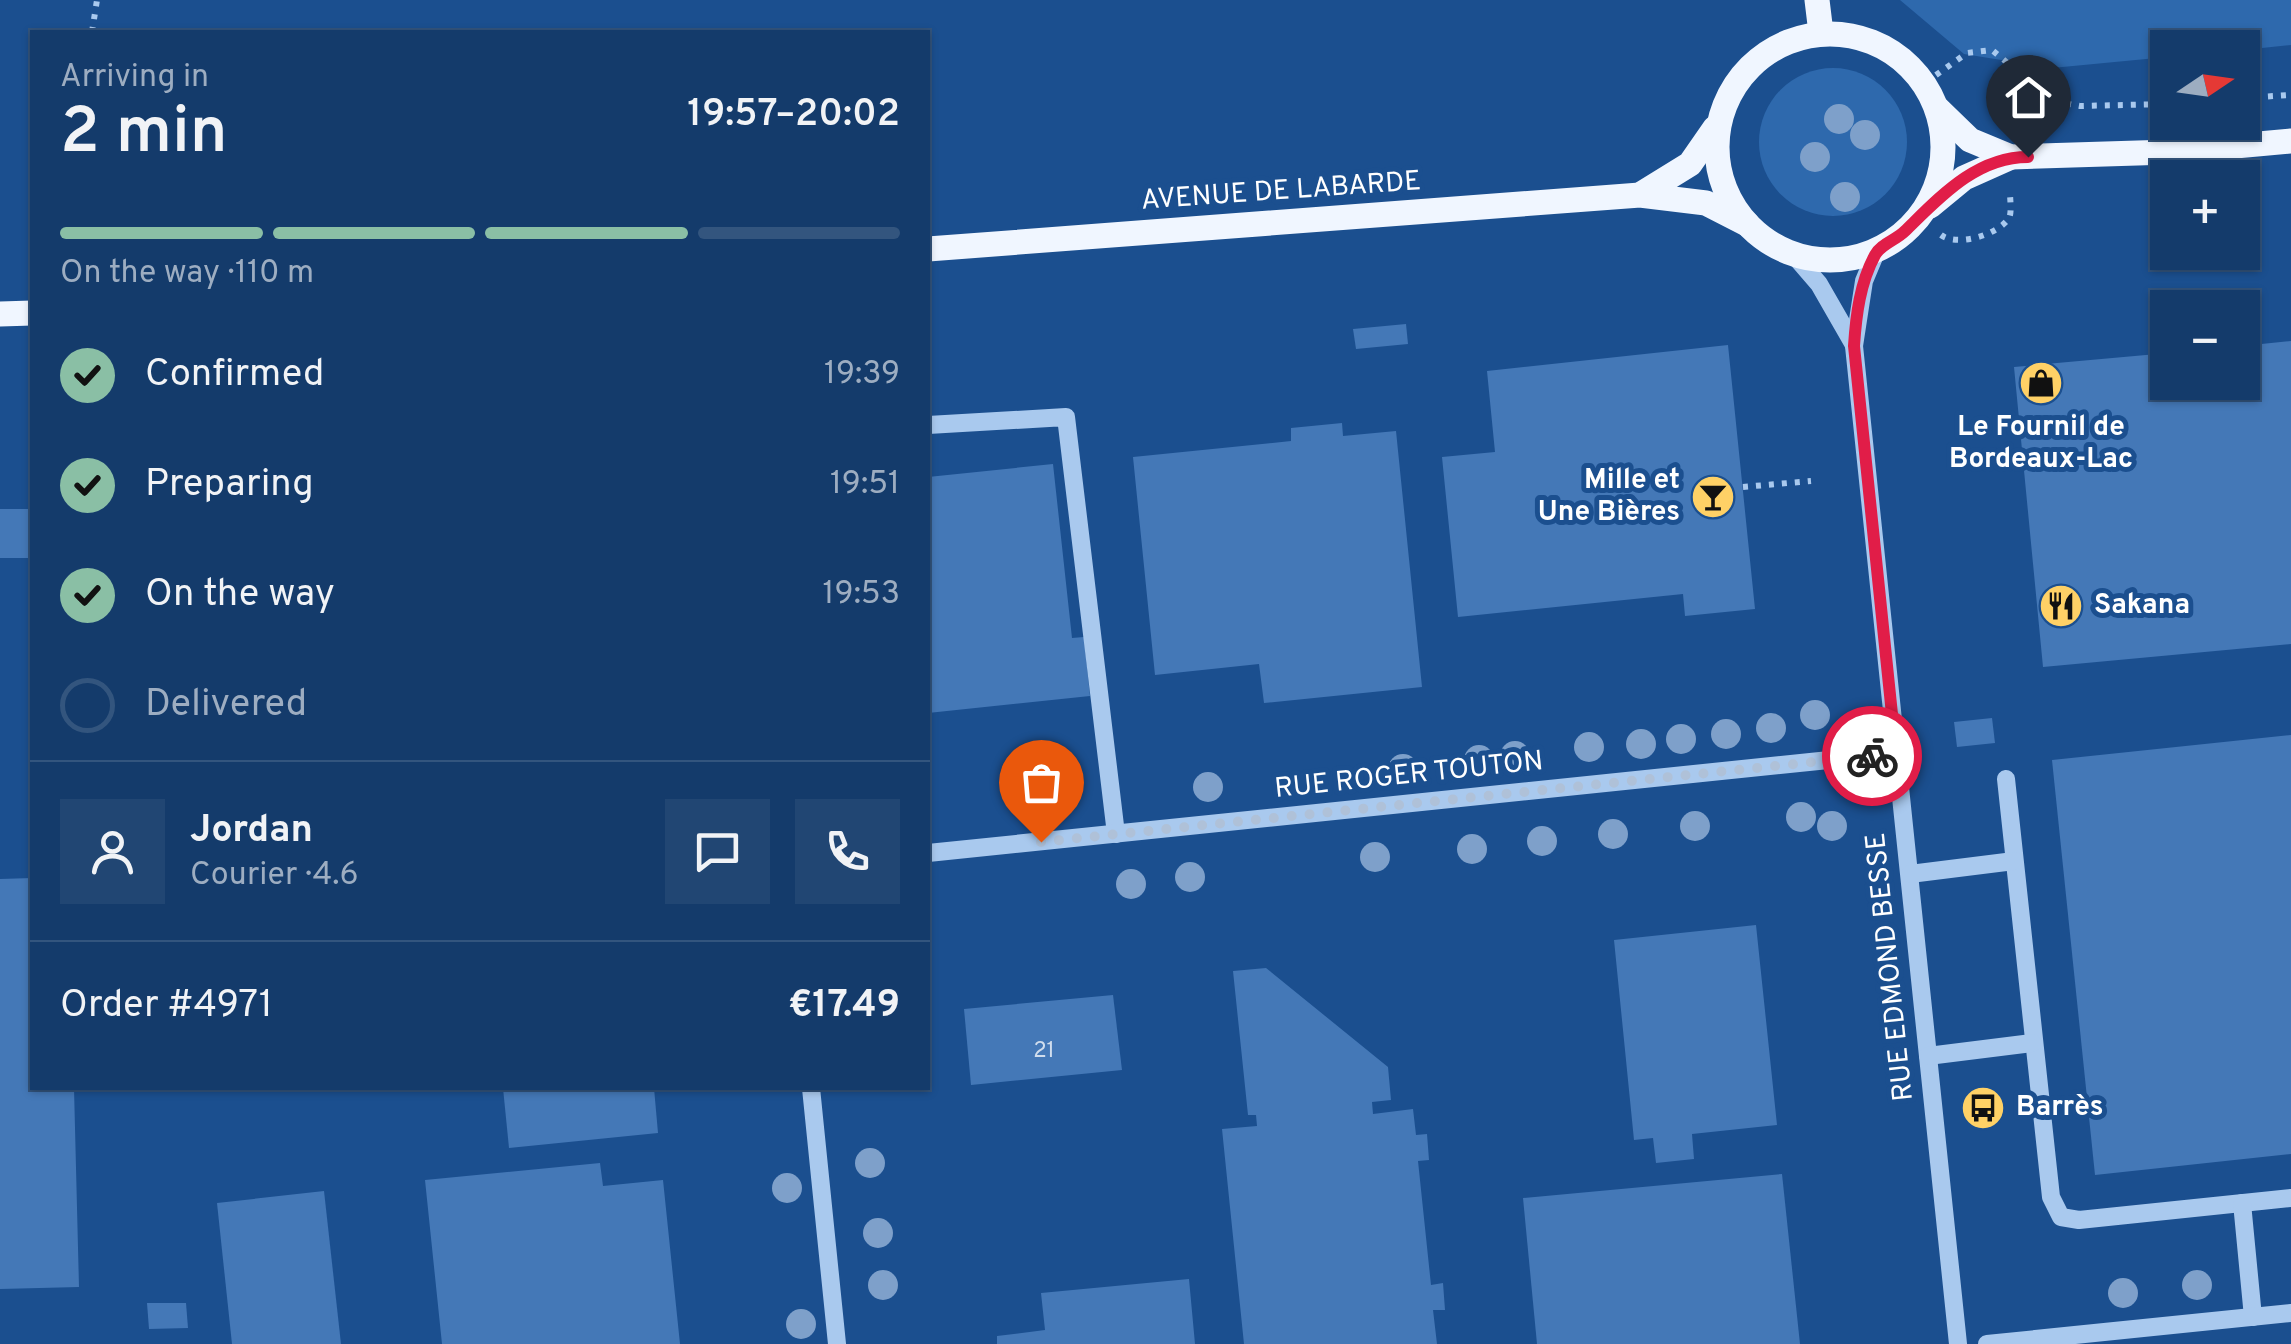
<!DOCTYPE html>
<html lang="en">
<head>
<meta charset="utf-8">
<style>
  :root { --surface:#143b6b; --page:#214673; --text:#f1f3f6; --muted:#9dadc1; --line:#33557e; --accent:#8abfa5 }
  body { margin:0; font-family:Overpass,sans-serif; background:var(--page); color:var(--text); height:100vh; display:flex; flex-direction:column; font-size:38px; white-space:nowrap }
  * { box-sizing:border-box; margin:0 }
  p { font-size:32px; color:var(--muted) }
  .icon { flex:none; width:55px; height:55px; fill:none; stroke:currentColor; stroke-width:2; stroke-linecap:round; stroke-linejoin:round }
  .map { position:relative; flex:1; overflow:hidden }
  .sheet { position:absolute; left:30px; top:30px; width:900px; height:1060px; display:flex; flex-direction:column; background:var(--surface); border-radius:0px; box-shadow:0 2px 8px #0004,0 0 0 2px var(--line) }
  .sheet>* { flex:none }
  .needle { width:65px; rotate:77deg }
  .buttons { position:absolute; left:2150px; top:30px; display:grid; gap:20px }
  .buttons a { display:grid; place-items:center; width:110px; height:110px; border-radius:0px; background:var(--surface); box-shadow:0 2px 8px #0004,0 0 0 2px var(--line); font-size:50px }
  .pin { position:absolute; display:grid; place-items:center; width:85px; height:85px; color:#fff; margin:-102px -42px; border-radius:50% 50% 50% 0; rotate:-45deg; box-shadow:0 0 10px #0007 }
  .pin .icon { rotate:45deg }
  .courier { position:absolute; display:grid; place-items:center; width:100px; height:100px; margin:-50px; border:8px solid #e11d48; border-radius:50%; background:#fff; color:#222; box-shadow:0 2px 12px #0007 }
  .overview em { font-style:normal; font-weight:600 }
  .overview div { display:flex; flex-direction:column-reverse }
  .overview { display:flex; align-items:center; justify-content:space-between; height:170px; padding:0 30px }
  h1 { font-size:65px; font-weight:600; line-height:75px }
  .bar { display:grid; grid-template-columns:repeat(4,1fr); gap:15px 10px; align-content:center; height:120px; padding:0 30px }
  .bar i { height:12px; border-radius:8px; background:var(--line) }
  .bar .active { background:var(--accent) }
  .bar p { grid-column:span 4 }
  .line { display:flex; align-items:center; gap:25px; padding:0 30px; border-top:2px solid var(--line) }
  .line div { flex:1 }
  .round { display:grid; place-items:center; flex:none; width:105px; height:105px; border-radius:0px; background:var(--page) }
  ol { padding:0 30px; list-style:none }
  li { display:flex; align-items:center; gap:30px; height:110px }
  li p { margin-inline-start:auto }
  li .icon { padding:10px; border-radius:50%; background:var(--accent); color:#111; stroke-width:4 }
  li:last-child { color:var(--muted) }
  li i { width:55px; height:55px; border:5px solid var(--line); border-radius:50% }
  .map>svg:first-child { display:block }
  .green { fill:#2e69ad }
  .building { fill:#4478b7 }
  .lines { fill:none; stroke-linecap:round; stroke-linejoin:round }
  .path { stroke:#a9c9ee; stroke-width:6; stroke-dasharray:5 8; stroke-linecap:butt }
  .minor { stroke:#a9c9ee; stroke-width:18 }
  .major { stroke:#f0f6ff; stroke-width:25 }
  .tree { fill:#7ea0ca }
  .done { stroke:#afc1d8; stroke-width:10; stroke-dasharray:0 18 }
  .route { stroke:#e11d48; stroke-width:12 }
  .labels { text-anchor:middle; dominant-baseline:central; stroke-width:10; stroke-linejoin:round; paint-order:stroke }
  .number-label { font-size:22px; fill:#d0dded }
  .street-label { font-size:28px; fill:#fff; stroke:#1b4f8f }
  .poi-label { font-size:28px; font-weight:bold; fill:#fff; stroke:#1b4f8f; text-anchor:start }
</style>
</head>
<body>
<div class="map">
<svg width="2291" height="1344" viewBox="0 0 2291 1344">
  <rect width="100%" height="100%" fill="#1b4f8f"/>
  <g class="green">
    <path d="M1900 0H2291V45L2243 50 2168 48 2167 57 2052 68 1964 54Z"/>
    <circle cx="1833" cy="142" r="74"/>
  </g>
  <g class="building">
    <path d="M1406 324 1408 344 1356 349 1353 329Z"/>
    <path d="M2291 341V644L2043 667 2014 367 2168 353V382H2242V346Z"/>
    <path d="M1728 345 1755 609 1685 616 1683 594 1458 617 1442 457 1495 452 1487 371Z"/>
    <path d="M1342 423 1343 436 1396 431 1422 687 1264 703 1259 664 1155 675 1133 457 1291 441V428Z"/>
    <path d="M1053 464 1072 638 1084 637 1090 696 928 713V477Z"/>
    <rect x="0" y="509" width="32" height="49"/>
    <path d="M1992 718 1995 743 1957 747 1954 722Z"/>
    <path d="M2291 735V1154L2095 1175 2052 760Z"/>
    <path d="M32 878V1088H74L79 1287 0 1289V879Z"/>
    <path d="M1756 925 1777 1125 1692 1134 1694 1159 1656 1163 1653 1138 1634 1140 1614 940Z"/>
    <path d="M1266 968 1388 1067 1391 1100 1372 1102 1373 1114 1413 1109 1416 1135 1427 1134 1429 1160 1418 1161 1431 1285 1443 1283 1445 1310H1433L1437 1344H1244L1222 1129 1257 1126 1256 1115H1248L1233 971Z"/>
    <path d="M1113 995 1122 1070 971 1085 964 1009Z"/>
    <path d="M503 1088H654L658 1133 509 1148Z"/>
    <path d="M600 1163 603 1186 663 1180 680 1344H442L425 1180Z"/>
    <path d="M1782 1174 1800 1344H1537L1523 1198Z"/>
    <path d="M324 1191 341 1344H232L217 1203Z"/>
    <path d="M1189 1279 1195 1344H997V1336L1045 1330 1041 1293Z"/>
    <path d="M147 1303H186L188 1328 149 1329Z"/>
  </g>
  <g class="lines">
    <g class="path">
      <path d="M92 32 97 0"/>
      <path d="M1936 75 1967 53 1992 50 2053 101 2080 106 2168 104"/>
      <path d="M2242 98 2291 95"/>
      <path d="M2013 126 2019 104 2032 87"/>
      <path d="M1941 235C1957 247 1998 235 2009 218 2012 212 2010 200 2010 193"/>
      <path d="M1743 487 1811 481"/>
    </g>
    <g class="minor">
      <path d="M1877 250 1864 281 1854 346 1958 1344"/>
      <path d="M1794 255 1819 284 1854 345"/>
      <path d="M928 425 1066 417 1116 834"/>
      <path d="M2006 779 2051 1197 2061 1217 2079 1220 2291 1198"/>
      <path d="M928 853 1897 753"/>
      <path d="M1910 874 2014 861"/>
      <path d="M1928 1056 2032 1043"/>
      <path d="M811 1088 837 1344"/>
      <path d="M2242 1203 2253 1317"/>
      <path d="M1987 1344 2291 1313"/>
    </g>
    <g class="major">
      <path d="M1817 0 1821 33"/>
      <circle cx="1830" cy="147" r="113"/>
      <path d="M1938 109 1970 140 2011 157 2170 152 2291 141"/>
      <path d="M1643 193 1690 164 1715 128"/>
      <path d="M1930 206 1964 178 2011 157"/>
      <path d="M928 249 1640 195 1706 203 1747 224"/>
      <path d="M0 314 32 313"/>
    </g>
  </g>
  <g class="tree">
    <circle cx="1839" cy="119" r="15"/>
    <circle cx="1865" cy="135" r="15"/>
    <circle cx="1815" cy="157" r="15"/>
    <circle cx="1845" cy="197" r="15"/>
    <circle cx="1815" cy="715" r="15"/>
    <circle cx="1771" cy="728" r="15"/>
    <circle cx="1726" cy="734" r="15"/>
    <circle cx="1681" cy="739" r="15"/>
    <circle cx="1641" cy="744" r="15"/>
    <circle cx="1589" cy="747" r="15"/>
    <circle cx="1515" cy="756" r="15"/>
    <circle cx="1479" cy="760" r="15"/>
    <circle cx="1403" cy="769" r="15"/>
    <circle cx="1208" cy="787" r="15"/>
    <circle cx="1801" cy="817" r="15"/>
    <circle cx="1695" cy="826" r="15"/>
    <circle cx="1832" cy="826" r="15"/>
    <circle cx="1613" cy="834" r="15"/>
    <circle cx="1542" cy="841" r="15"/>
    <circle cx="1472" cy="849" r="15"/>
    <circle cx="1375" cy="857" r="15"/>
    <circle cx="1190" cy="877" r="15"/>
    <circle cx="1131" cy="884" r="15"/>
    <circle cx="870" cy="1163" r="15"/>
    <circle cx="787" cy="1188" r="15"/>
    <circle cx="878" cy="1233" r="15"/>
    <circle cx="883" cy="1285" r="15"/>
    <circle cx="2197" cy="1285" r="15"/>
    <circle cx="2123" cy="1293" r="15"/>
    <circle cx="801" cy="1324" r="15"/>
  </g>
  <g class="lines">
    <path class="done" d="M1041 842 1872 756"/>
    <path class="route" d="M1872 756 1896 753 1854 346C1856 315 1860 283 1875 255 1881 244 1896 240 1905 231 1940 197 1976 157 2028 157"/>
  </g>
  <defs>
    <g id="shop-disc" transform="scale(2.25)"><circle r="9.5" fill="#ffd166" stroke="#1b4f8f"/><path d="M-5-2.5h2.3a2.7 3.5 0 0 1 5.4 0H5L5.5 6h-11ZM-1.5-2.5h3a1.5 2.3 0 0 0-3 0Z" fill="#111"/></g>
    <g id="bar-disc" transform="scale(2.25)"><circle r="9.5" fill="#ffd166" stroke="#1b4f8f"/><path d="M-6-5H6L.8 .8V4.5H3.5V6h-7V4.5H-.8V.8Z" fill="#111"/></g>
    <g id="restaurant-disc" transform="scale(2.25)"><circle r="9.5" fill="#ffd166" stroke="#1b4f8f"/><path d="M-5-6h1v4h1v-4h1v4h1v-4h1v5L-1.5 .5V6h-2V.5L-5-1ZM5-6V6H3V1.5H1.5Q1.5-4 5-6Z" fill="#111"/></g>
    <g id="bus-disc" transform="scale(2.25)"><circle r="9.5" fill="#ffd166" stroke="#1b4f8f"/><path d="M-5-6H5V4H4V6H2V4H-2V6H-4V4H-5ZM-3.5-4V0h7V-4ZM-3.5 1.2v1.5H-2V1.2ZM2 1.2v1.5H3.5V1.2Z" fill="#111"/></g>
  </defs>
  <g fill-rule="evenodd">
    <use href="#shop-disc" x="2041" y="383"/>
    <use href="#bar-disc" x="1713" y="497"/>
    <use href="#restaurant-disc" x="2061" y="606"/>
    <use href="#bus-disc" x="1983" y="1108"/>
  </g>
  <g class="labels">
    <g class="number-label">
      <text x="1044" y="1051">21</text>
    </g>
    <g class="street-label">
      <text transform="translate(1281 192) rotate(-4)">AVENUE DE LABARDE</text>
      <text transform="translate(1409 776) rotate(-6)">RUE ROGER TOUTON</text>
      <text transform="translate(1891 967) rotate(-96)">RUE EDMOND BESSE</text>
    </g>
    <g class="poi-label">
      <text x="2041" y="428" text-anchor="middle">Le Fournil de<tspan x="2041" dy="32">Bordeaux-Lac</tspan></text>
      <text x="1680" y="481" text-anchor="end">Mille et<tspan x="1680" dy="32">Une Bières</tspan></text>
      <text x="2094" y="606">Sakana</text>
      <text x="2016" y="1108">Barrès</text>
    </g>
  </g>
</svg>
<div class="buttons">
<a><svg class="needle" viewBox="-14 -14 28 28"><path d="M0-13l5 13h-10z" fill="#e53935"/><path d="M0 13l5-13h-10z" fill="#9dadc1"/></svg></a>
<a>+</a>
<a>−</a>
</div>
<div class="pin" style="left:1041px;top:842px;background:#ea580c"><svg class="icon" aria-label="bag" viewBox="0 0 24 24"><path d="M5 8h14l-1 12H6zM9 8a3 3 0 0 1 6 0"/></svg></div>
<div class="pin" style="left:2028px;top:157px;background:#1f2937"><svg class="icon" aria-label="home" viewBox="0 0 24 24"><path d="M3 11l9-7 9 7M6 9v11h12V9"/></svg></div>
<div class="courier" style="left:1872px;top:756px"><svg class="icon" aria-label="bike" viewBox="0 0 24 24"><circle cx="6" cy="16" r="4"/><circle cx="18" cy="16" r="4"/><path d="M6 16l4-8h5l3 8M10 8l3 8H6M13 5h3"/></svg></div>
<section class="sheet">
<div class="overview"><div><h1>2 min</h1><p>Arriving in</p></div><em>19:57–20:02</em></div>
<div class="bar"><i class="active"></i><i class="active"></i><i class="active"></i><i></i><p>On the way · 110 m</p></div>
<ol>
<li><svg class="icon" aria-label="check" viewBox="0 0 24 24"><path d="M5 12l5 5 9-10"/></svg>Confirmed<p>19:39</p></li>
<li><svg class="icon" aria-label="check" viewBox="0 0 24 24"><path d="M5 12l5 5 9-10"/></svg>Preparing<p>19:51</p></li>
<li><svg class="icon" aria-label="check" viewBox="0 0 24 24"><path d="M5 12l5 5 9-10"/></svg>On the way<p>19:53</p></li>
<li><i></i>Delivered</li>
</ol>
<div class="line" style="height:180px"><a class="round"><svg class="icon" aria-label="person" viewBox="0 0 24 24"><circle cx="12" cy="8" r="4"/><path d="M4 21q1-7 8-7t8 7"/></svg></a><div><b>Jordan</b><p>Courier · 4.6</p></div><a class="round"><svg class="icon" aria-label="chat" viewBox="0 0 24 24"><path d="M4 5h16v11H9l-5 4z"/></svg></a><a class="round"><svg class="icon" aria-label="phone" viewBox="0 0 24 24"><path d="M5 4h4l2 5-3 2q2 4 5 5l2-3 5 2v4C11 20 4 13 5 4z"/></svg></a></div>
<div class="line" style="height:130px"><div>Order #4971</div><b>€17.49</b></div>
</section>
</div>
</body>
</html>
